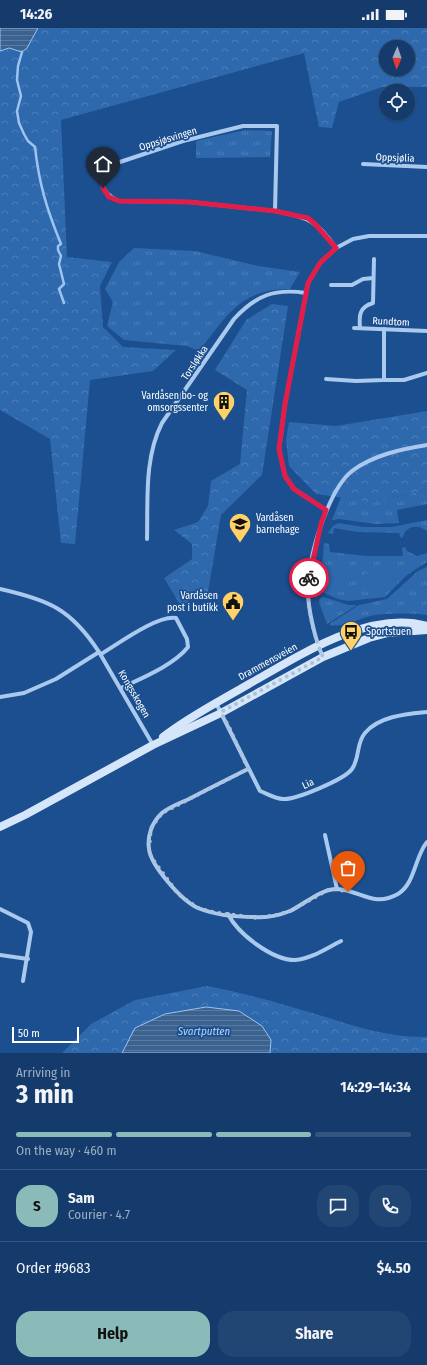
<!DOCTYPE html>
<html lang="en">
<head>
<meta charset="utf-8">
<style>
  :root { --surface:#143b6b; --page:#214673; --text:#f1f3f6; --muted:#9dadc1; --line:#33557e; --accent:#8bbbb9 }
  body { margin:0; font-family:"Fira Sans Condensed",sans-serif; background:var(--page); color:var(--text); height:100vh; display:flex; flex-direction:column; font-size:15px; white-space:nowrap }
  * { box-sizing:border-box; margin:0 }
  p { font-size:13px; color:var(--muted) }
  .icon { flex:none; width:22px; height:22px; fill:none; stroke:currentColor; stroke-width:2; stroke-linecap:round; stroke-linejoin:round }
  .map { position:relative; height:1025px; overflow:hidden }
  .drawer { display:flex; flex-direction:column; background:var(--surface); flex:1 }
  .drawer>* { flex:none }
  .needle { width:26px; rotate:182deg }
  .controls { position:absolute; left:379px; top:12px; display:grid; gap:8px }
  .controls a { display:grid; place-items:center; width:36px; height:36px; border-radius:50%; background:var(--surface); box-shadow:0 1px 3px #0004,0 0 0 1px var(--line); font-size:20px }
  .scale { position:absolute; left:12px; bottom:10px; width:67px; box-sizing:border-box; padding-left:4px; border:2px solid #fff; border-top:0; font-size:11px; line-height:14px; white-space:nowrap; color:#fff; -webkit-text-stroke:3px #1b4f8f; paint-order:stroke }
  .pin { position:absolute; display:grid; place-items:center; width:34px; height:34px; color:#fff; margin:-41px -17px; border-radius:50% 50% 50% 0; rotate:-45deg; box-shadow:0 0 4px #0007 }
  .pin .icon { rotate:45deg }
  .courier { position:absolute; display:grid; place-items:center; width:40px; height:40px; margin:-20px; border:3px solid #e11d48; border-radius:50%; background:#fff; color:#222; box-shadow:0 1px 5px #0007 }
  .head em { font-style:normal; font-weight:700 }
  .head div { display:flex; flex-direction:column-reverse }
  .head { display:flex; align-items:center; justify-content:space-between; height:68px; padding:0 16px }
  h1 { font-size:26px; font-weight:700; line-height:30px }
  .bar { display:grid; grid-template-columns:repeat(4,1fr); gap:6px 4px; align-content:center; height:48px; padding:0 16px }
  .bar i { height:5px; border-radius:3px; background:var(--line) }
  .bar .current { background:var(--accent) }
  .bar p { grid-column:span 4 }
  .line { display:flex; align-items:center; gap:10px; padding:0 16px; border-top:1px solid var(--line) }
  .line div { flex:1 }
  .round { display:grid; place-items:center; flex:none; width:42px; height:42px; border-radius:16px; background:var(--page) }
  .action { display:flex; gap:8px; margin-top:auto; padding:8px 16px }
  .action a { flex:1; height:46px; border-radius:16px; background:var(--accent); color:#111; font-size:16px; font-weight:700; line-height:46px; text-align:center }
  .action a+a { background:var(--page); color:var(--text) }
  .status { display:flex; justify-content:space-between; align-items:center; height:28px; padding:0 20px; background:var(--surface); direction:ltr }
  .status svg { height:11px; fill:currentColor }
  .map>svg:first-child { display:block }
  .grass { fill:url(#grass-tufts) }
  .forest { fill:url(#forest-crowns); fill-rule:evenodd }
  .garden { fill:#2e69ad }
  .water { fill:url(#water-rules); stroke:#9cc4f0 }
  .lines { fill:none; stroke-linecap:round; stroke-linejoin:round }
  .stream { stroke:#9cc4f0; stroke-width:2.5 }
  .street { stroke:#a9c9ee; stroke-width:4 }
  .secondary { stroke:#d6e6fa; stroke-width:8 }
  .done { stroke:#afc1d8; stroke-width:4; stroke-dasharray:0 7.2 }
  .route { stroke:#e11d48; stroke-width:5 }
  .labels { text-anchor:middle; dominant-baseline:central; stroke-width:3.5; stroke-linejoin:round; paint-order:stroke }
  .street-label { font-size:10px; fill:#fff; stroke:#1b4f8f }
  .poi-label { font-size:10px; fill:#fff; stroke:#1b4f8f; text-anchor:end }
  .water-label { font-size:11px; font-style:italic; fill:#b5d3f5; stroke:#1b4f8f }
</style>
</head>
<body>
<div class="status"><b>14:26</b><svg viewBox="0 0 49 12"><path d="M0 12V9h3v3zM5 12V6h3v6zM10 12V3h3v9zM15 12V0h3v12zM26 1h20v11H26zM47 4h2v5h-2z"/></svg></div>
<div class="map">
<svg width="427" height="1025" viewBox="0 0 427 1025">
  <defs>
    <pattern id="grass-tufts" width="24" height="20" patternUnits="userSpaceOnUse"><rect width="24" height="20" fill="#2e69ad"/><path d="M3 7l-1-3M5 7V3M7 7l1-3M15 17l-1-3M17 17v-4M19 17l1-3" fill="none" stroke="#4d80b9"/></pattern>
    <pattern id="forest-crowns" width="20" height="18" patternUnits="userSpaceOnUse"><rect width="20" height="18" fill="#2e69ad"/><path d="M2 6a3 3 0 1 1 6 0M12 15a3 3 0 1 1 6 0" fill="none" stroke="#4d80b9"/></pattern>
    <pattern id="water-rules" width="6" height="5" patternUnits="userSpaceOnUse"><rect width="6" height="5" fill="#3c6290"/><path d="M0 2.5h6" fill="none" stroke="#597aa1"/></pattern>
  </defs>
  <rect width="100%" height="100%" fill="#1b4f8f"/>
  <g class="grass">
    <path d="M245 102 272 103 270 129 196 130V113Z"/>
    <path d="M134 220 195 223 258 238 300 244 290 261C240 261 227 288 199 323L187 318 124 312 107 298 113 274 105 261 119 234Z"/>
    <path d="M346 456 372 474 427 462V476L397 482 399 495 376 496 339 491 333 492H332Z"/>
    <path d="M427 492V503C418 496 406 497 403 509L401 510 399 505 358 504 334 500 333 506 328 505 333 498 339 495 363 499H392Z"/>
    <path d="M324 515 329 516 330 524 366 528H403L402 520 405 519 407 523 417 528 427 525V534L407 547 385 569 348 573 338 571 320 563Z"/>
    <path d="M427 539V587C407 585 389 585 370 588 358 591 342 600 330 597L331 595 359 577 387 571 418 543Z"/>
    <path d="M323 569 349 577H357L327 596 319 574 320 570Z"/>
  </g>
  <g class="forest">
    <path d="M38 0H427V59H382L339 74 332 100 319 99 304 25 61 92 67 229 112 234 100 258 103 299 123 319 176 322 153 343 90 352 75 516 61 515 50 411 0 382V23L8 20H27ZM386 19H408V41H386Z"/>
    <path d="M272 276 288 278 262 447 221 487 208 564 181 578 164 550 192 531V516L174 502 198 494 208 478 211 453 240 436 247 362 215 342 246 292Z"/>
    <path d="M427 383V462L372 474 316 466 289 438 286 412 289 394 336 398Z"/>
    <path d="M207 958C245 965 282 976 319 987 355 998 389 1010 427 1009V1025H270L271 1012 184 984 165 986 136 1000 122 1025H62L91 996 135 972Z"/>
  </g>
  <g class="garden">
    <path d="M341 535 348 537 351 541 348 561 342 564 330 559 334 537Z"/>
    <path d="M397 538 401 549 369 560 364 546Z"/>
  </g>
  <g class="water">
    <path d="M0 0H38L27 20 22 24 9 20 0 23Z"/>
    <path d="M206 979 239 983 262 998 271 1012 270 1025H122L135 1000 165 986Z"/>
  </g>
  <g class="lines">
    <path class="stream" d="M22 24 18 38 17 52 21 68 17 83 19 95 24 106 28 113 35 119C39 156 47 182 61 216L58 218V222L61 228 59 236 64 256 59 261 64 275"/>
    <g class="street">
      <path d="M363 136 427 139"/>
      <path d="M275 183 190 174 119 173C100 165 95 148 114 136L183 113 243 98H277L275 183C308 190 316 191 336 220"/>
      <path d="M331 257H352L363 251 373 250"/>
      <path d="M354 300 427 303"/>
      <path d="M360 300C359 288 359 279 373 275L374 231"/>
      <path d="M326 351 356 353 384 352V301"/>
      <path d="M384 352H404L427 345"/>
      <path d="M326 482 294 461 285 448 279 421 285 376 308 255 320 235 336 220 353 211 369 208H427"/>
      <path d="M147 511C148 473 144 430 162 395L234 291C255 268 274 260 306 265"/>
      <path d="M0 561C49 572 71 581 99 624"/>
      <path d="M101 626C118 616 157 587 176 590L187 611 188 619C174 637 142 650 121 660"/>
      <path d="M323 629C315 612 307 578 308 558 309 528 328 462 352 443 373 427 402 421 427 417"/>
      <path d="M0 669 24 665 56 651 99 624 153 717"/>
      <path d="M216 675 260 763C268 766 275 771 283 771 296 772 345 751 352 741 360 730 356 715 365 705 379 688 407 686 427 684"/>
      <path d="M248 741C228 751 208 761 189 771 180 775 169 779 162 785 152 794 147 808 149 821 151 838 182 873 198 880 215 887 237 889 255 889 266 890 280 887 290 883 305 876 320 861 337 861 360 862 373 880 398 866 415 856 415 828 427 814"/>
      <path d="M325 807 337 861"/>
      <path d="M0 881 28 895 31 904 23 953"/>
      <path d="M228 886C238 906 272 932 295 932 311 931 327 920 341 913"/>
      <path d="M0 927 28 931"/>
    </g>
    <g class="secondary">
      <path d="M163 709C190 688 220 673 249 656 297 629 369 581 427 598"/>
      <path d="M0 799 25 787 153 717 221 685 323 629 369 610 388 605 427 602"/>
    </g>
  </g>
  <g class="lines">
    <path class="done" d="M309 550C305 572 314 610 323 629L221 684 229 699 248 741 162 785 151 800 149 822 151 829 173 859 178 866 198 880 213 884 256 890 276 887 290 883 328 862 337 861 348 864"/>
    <path class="route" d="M103 160 109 169 119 173 190 174 275 183 298 188 308 190 315 196 336 220 320 235 308 255 285 376 279 421 285 448 294 461 326 482 321 496 309 550"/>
  </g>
  <defs>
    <g id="building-pin" transform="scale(1.15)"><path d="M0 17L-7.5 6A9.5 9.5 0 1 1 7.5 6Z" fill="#ffd166" stroke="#1b4f8f"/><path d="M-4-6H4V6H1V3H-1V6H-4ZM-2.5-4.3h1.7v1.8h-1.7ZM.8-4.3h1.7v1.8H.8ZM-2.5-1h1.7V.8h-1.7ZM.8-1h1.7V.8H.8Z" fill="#111"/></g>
    <g id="school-pin" transform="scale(1.15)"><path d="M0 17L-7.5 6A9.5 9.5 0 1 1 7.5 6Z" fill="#ffd166" stroke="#1b4f8f"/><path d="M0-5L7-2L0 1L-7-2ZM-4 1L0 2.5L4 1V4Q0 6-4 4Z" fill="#111"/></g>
    <g id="civic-pin" transform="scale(1.15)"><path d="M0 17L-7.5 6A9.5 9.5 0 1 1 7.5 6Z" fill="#ffd166" stroke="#1b4f8f"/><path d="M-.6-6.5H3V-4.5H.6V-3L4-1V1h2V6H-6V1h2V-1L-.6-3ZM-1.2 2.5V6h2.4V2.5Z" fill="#111"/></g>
    <g id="bus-pin" transform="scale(1.15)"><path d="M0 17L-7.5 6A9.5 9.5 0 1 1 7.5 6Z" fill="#ffd166" stroke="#1b4f8f"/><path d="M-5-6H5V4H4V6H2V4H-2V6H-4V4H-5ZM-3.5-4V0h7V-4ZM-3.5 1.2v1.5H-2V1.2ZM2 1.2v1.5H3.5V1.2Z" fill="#111"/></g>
  </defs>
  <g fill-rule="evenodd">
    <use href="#building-pin" x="224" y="374"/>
    <use href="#school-pin" x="240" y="496"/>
    <use href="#civic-pin" x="233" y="574"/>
    <use href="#bus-pin" x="351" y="604"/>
  </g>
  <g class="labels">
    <g class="street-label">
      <text transform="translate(168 111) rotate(-17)">Oppsjøsvingen</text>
      <text transform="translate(395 130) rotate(2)">Oppsjølia</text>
      <text transform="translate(391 294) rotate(3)">Rundtom</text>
      <text transform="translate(195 335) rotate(-56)">Torsløkka</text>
      <text transform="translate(268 634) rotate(-29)">Drammensveien</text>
      <text transform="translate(134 666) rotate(60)">Kongsskogen</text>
      <text transform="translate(308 756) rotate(-25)">Lia</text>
    </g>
    <g class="poi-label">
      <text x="208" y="368">Vardåsen bo- og<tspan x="208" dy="12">omsorgssenter</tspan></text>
      <text x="256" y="490" text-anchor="start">Vardåsen<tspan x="256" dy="12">barnehage</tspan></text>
      <text x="218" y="568">Vardåsen<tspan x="218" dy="12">post i butikk</tspan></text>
      <text x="366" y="604" text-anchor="start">Sportstuen</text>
    </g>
    <g class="water-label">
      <text x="204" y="1003">Svartputten</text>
    </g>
  </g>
</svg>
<div class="controls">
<a><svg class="needle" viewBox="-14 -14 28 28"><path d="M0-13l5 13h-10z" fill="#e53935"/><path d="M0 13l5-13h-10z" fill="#9dadc1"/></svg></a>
<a><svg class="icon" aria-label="locate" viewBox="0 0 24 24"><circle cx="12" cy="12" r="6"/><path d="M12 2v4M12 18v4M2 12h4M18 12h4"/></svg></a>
</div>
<div class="scale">50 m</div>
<div class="pin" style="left:348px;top:864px;background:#ea580c"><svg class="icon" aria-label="bag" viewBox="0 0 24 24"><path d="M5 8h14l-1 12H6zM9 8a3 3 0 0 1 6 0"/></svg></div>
<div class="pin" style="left:103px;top:160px;background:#1f2937"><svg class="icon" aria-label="home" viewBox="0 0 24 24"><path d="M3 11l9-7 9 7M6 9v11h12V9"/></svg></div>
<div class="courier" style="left:309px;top:550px"><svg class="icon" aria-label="bike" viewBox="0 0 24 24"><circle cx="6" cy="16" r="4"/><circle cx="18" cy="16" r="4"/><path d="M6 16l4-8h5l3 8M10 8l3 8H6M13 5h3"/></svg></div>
</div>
<section class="drawer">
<div class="head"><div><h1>3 min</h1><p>Arriving in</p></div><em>14:29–14:34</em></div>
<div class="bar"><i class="current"></i><i class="current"></i><i class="current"></i><i></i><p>On the way · 460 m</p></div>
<div class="line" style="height:72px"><b class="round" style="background:var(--accent);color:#111">S</b><div><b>Sam</b><p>Courier · 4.7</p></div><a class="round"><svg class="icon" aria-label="chat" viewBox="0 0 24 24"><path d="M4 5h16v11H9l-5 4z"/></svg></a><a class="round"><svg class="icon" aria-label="phone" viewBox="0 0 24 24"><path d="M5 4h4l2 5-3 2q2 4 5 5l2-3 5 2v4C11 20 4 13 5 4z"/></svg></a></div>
<div class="line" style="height:52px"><div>Order #9683</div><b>$4.50</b></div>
<div class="action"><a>Help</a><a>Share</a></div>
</section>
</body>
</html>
